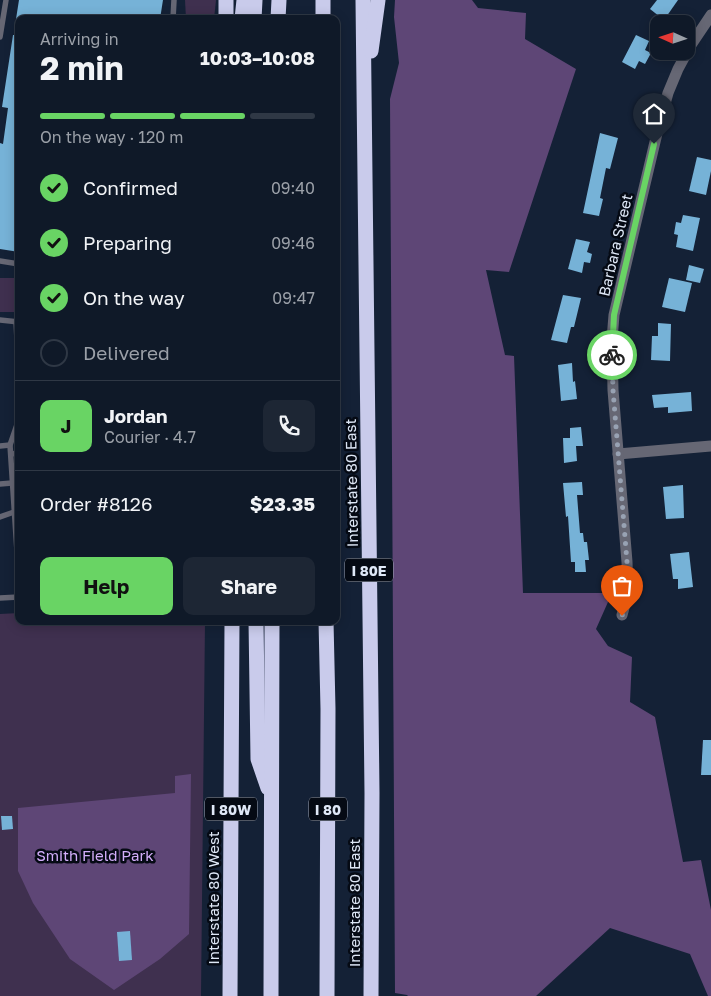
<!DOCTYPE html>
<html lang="en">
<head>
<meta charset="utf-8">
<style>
  :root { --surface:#0f1928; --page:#1d2634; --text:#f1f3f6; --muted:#9ba0a8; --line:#2f3845; --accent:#69d464 }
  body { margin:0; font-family:"Golos Text",sans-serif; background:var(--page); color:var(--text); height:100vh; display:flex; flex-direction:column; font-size:19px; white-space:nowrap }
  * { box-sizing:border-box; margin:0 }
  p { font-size:16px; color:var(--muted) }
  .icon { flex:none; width:28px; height:28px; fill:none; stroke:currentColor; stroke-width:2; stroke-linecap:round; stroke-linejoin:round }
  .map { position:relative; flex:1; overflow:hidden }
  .panel { position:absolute; left:15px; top:15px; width:325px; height:610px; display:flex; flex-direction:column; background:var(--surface); border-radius:10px; box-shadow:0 2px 12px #0003,0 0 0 1px var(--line) }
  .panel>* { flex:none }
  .needle { width:32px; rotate:273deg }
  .fabs { position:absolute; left:650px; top:15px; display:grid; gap:10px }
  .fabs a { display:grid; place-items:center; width:45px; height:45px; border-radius:10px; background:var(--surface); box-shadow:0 2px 12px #0003,0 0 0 1px var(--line); font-size:25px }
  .pin { position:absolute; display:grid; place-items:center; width:42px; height:42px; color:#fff; margin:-51px -21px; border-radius:50% 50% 50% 0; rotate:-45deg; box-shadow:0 0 5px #0007 }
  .pin .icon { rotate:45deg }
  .courier { position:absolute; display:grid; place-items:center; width:50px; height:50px; margin:-25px; border:4px solid #69d464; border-radius:50%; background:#fff; color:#222; box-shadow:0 1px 6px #0007 }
  .headline em { font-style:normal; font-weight:700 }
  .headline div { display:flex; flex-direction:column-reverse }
  .headline { display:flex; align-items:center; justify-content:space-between; height:85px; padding:0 25px }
  h1 { font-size:32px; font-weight:700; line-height:38px }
  .bar { display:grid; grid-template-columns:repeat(4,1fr); gap:8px 5px; align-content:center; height:60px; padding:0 25px }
  .bar i { height:6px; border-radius:4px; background:var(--line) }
  .bar .active { background:var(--accent) }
  .bar p { grid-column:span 4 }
  .line { display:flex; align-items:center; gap:12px; padding:0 25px; border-top:1px solid var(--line) }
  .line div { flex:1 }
  .round { display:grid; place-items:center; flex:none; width:52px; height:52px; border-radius:10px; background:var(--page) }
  ol { padding:0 25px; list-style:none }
  li { display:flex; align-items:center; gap:15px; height:55px }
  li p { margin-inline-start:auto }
  li .icon { padding:5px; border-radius:50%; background:var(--accent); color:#111; stroke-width:4 }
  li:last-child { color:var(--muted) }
  li i { width:28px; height:28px; border:2px solid var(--line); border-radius:50% }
  .primary-button { display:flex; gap:10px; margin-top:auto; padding:10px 25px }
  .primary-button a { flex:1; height:58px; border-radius:10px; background:var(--accent); color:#111; font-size:20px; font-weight:700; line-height:58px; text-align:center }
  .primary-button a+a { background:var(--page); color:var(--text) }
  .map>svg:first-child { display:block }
  .green { fill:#3f304f }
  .forest { fill:#5e4676 }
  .building { fill:#76b2d7 }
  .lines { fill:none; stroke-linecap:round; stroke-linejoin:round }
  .lane { stroke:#666774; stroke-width:5.5 }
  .street { stroke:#666774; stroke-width:11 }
  .highway { stroke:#c9cbeb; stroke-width:15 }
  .done { stroke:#98a2b3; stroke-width:5; stroke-dasharray:0 9 }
  .route { stroke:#69d464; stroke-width:6 }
  .labels { text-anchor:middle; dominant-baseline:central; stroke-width:5; stroke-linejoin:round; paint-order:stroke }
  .shield { fill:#050a14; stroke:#9ea5b3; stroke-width:1 }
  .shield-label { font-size:14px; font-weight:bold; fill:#dfe8f7 }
  .street-label { font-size:15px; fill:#dfe8f7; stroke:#050a14 }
  .park-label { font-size:15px; fill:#d3aefa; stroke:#050a14 }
</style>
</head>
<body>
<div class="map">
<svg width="711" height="996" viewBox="0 0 711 996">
  <rect width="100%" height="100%" fill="#142136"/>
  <g class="green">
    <path d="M185 0H216L214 19H186Z"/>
    <rect x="0" y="278" width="19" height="34"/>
    <path d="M19 613V621H205L201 996H0V614Z"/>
  </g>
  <g class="forest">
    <path d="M395 0H472L478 8 526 13 525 39 576 69 509 272 486 270 505 355 514 356 523 593H612L596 629 608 646 632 657 630 702 655 717 683 862 701 860 711 910V996H708L690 954 610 928 536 996H408L407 995 395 993 390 99 399 63 394 17Z"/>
    <path d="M191 774 189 934 160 959 114 990 70 959 33 903 18 871V808L175 793V776Z"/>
  </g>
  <g class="building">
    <path d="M19 0H163L160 19H16Z"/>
    <path d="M657 0H678L664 20 650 9Z"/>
    <path d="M13 35H19V252L0 249V143L3 144 8 108 2 107Z"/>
    <path d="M636 35 649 41 645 50 651 53 645 64 639 61 635 69 622 62Z"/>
    <path d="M600 133 618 138 610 169 606 168 600 198 603 199 599 216 583 213Z"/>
    <path d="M697 157 711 160V171L706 195 689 191Z"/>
    <path d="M683 215 700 218 693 251 676 247 678 235 674 234 676 222 681 223Z"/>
    <path d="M576 239 590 242 587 252 592 254 590 263 584 262 582 273 568 269Z"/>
    <path d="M689 265 704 269 700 283 686 280Z"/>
    <path d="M669 278 692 283 685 312 662 307Z"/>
    <path d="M563 295 581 298 574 327H571L567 343 551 340Z"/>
    <path d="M658 323 671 324 670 361 651 360 652 336H658Z"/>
    <path d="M572 363 573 382 575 381 577 399 561 401 558 365Z"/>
    <path d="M691 392 692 411 668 413V407L654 408 652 395Z"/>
    <path d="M581 427 583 446H576L577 461 564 463 563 438H570V428Z"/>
    <path d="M582 482 583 495H577L580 533H583L584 542H587L589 560H585L586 572H575V562H571L568 516 566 517 563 483Z"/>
    <path d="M683 485 684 518 666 519 663 487Z"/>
    <path d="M689 552 693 587 678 589V579H673L670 554Z"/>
    <path d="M703 740H711V775H701Z"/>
    <path d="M1 816H12L13 829 2 830Z"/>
    <path d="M130 931 132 960 119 961 117 932Z"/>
  </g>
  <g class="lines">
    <g class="lane">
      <path d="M173 19 174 0"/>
      <path d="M0 37 6 0"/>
      <path d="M0 261 19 264"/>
      <path d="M0 320 19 322"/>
      <path d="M16 321 19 379"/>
      <path d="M19 419 10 445 19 582"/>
      <path d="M0 446 10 445"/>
      <path d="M11 454 19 453"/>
      <path d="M0 484 12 483"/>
      <path d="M0 517 14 512H19"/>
      <path d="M0 598 19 597"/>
    </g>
    <g class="street">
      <path d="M618 454 711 446"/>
      <path d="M622 615 628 593 627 562 613 390 612 340 614 315 659 125 668 93 678 69 691 45 711 15"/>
    </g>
    <g class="highway">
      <path d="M363 0 372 793 371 996"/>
      <path d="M226 19V0"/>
      <path d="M242 19 244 0"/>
      <path d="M254 19 255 0"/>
      <path d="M278 19 279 0"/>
      <path d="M323 19V0"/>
      <path d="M371 51 378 0"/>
      <path d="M256 621 258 759 268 788"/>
      <path d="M326 621 328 709 327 996"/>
      <path d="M230 996 232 621"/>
      <path d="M271 996 272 621"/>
    </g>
  </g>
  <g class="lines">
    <path class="done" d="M612 355 613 390 627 562 628 593 622 616"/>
    <path class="route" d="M612 355 614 315 654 144"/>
  </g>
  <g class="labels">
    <g class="shield">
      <rect x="345" y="558.5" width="48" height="23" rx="4"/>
      <rect x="205" y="797.5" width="52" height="23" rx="4"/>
      <rect x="309" y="797.5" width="38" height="23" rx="4"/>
    </g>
    <g class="shield-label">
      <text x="369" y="570">I 80E</text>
      <text x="231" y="809">I 80W</text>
      <text x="328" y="809">I 80</text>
    </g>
    <g class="street-label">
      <text transform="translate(615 245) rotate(-77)">Barbara Street</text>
      <text transform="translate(351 483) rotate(-91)">Interstate 80 East</text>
      <text transform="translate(213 898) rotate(-90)">Interstate 80 West</text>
      <text transform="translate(354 903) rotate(-90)">Interstate 80 East</text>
    </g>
    <g class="park-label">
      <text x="95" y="855">Smith Field Park</text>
    </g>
  </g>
</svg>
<div class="fabs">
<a><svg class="needle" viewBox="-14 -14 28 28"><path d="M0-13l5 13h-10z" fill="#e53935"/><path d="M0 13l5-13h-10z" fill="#9ba0a8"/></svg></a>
</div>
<div class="pin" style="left:622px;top:616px;background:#ea580c"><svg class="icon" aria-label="bag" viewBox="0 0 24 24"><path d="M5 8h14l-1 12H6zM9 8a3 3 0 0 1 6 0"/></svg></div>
<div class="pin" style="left:654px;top:144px;background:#1f2937"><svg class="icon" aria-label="home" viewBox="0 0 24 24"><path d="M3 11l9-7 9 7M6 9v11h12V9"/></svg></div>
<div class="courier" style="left:612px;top:355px"><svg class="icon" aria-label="bike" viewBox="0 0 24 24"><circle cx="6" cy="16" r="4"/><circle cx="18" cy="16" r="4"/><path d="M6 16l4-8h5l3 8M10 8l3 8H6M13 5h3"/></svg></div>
<section class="panel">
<div class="headline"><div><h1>2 min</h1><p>Arriving in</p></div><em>10:03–10:08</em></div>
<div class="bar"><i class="active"></i><i class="active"></i><i class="active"></i><i></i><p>On the way · 120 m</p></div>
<ol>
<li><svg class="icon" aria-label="check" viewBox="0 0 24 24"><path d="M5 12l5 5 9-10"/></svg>Confirmed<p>09:40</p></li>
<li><svg class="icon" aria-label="check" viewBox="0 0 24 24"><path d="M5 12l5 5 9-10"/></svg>Preparing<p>09:46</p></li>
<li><svg class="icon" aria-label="check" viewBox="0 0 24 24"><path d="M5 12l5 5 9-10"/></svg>On the way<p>09:47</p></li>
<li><i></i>Delivered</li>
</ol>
<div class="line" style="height:90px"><b class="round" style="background:var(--accent);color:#111">J</b><div><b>Jordan</b><p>Courier · 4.7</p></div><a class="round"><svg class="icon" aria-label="phone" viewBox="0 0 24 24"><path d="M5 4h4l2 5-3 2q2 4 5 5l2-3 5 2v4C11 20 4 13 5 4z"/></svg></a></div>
<div class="line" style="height:65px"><div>Order #8126</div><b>$23.35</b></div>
<div class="primary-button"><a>Help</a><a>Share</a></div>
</section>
</div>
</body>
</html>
